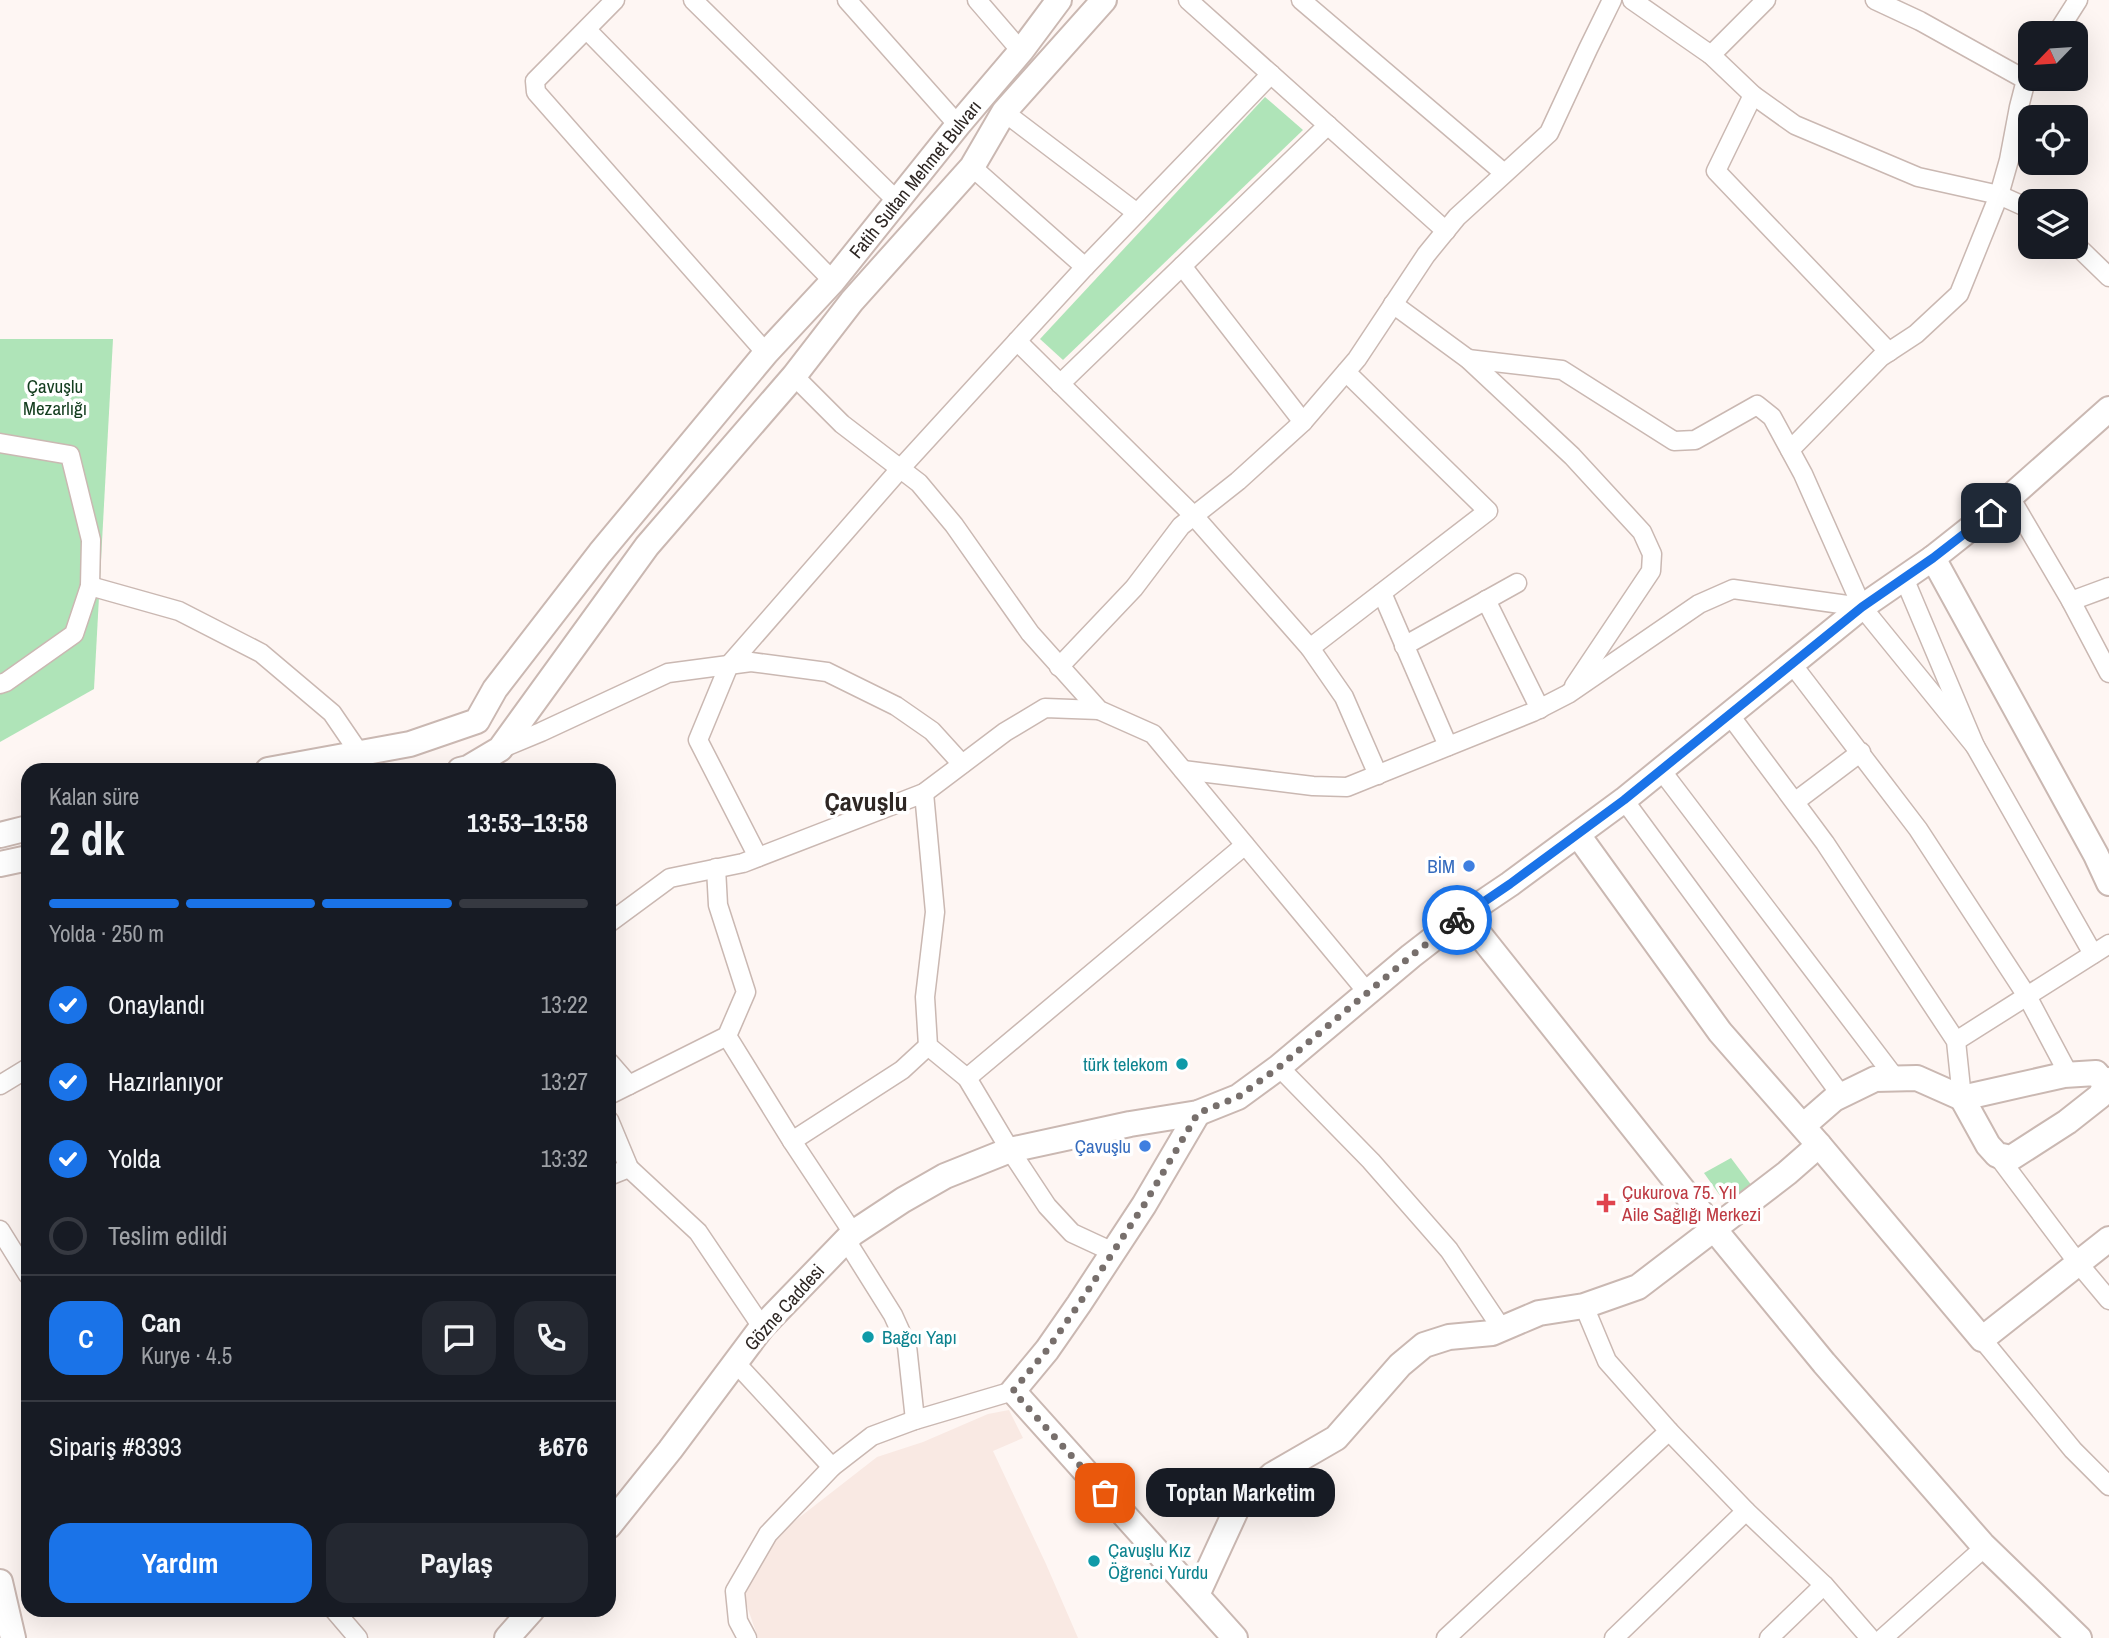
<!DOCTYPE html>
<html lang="tr">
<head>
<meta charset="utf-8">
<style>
  :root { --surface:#171b24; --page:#242831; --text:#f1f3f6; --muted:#9ea1a6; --line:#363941; --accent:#1a73e8 }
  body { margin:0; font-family:"Archivo Narrow",sans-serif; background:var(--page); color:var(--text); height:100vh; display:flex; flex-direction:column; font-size:26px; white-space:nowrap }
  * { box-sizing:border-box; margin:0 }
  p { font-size:23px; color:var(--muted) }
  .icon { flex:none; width:38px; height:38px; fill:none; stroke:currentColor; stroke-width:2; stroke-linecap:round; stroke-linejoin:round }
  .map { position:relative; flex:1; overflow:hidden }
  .details { position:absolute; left:21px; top:763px; width:595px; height:854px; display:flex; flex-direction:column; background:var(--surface); border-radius:21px; box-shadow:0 7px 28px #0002 }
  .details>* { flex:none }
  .needle { width:46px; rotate:245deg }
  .controls { position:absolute; left:2018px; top:21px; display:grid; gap:14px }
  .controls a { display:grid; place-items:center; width:70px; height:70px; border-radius:14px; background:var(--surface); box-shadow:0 7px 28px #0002; font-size:35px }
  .pin { position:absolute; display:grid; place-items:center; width:60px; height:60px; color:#fff; margin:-30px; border-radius:14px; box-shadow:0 4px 10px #0006 }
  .courier { position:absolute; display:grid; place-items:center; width:70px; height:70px; margin:-35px; border:5px solid #1a73e8; border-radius:50%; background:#fff; color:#222; box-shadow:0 2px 9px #0007 }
  .bubble { position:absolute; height:49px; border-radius:21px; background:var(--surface); box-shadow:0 7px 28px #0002; font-size:23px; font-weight:700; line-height:49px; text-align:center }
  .summary em { font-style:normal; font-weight:700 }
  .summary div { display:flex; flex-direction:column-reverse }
  .summary { display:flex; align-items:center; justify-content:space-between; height:119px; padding:0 28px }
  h1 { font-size:46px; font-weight:700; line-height:52px }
  .bar { display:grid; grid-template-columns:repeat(4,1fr); gap:10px 7px; align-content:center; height:84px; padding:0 28px }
  .bar i { height:9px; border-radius:5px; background:var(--line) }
  .bar .active { background:var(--accent) }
  .bar p { grid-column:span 4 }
  .line { display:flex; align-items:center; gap:18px; padding:0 28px; border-top:2px solid var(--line) }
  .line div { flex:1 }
  .round { display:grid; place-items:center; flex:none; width:74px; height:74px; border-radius:21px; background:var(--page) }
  ol { padding:0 28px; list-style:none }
  li { display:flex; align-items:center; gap:21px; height:77px }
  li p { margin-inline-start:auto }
  li .icon { padding:7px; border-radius:50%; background:var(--accent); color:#fff; stroke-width:4 }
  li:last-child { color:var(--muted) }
  li i { width:38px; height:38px; border:4px solid var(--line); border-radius:50% }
  .button { display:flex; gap:14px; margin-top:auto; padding:14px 28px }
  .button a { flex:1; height:80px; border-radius:21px; background:var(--accent); color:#fff; font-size:28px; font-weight:700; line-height:80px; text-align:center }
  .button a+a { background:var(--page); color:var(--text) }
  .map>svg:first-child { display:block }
  .built { fill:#f9e9e3 }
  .green { fill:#afe4b8 }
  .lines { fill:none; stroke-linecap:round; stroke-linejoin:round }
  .street-casing { stroke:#cab8b2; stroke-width:21 }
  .secondary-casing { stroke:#cab8b2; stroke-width:28 }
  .street { stroke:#fff; stroke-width:18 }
  .secondary { stroke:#fff; stroke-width:24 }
  .done { stroke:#776f6c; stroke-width:7; stroke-dasharray:0 12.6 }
  .route { stroke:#1a73e8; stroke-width:9 }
  .shop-dot { fill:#3f7fe0; stroke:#fff; stroke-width:2.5 }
  .culture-dot { fill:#0f9aa8; stroke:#fff; stroke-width:2.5 }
  .health-dot { fill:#e0444e; stroke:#fff; stroke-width:2.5 }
  .labels { text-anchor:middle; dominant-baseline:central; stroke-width:7; stroke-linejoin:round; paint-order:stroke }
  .street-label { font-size:19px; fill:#2e2724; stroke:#fff }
  .park-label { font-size:19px; fill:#133d1e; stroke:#fff }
  .shop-label { font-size:19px; fill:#366cbe; stroke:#fff; text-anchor:end }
  .culture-label { font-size:19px; fill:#0d838f; stroke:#fff; text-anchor:start }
  .health-label { font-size:19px; fill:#be3a42; stroke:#fff; text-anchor:start }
  .district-label { font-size:26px; font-weight:bold; fill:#2e2724; stroke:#fff }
</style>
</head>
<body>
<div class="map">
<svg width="2109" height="1638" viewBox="0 0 2109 1638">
  <rect width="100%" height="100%" fill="#fef6f3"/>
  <path class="built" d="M1009 1410 1023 1438 993 1451 1046 1564 1078 1638H758L739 1583 782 1531 877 1457 923 1442 988 1414Z"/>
  <g class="green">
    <path d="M1265 97 1303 130 1063 360 1040 339Z"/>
    <path d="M0 339H113L94 689 0 742Z"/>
    <path d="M1731 1158 1752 1186 1726 1204 1704 1173Z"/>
  </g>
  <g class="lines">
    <g class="street-casing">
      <g id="street">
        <path d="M615 0 535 81 536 92 766 353"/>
        <path d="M693 0 898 202"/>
        <path d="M847 0 958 125"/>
        <path d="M977 0 1021 51"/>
        <path d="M1188 0 1446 231"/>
        <path d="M1301 0 1504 173"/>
        <path d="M1632 0 1711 55 1753 95 1795 125 1918 177 1999 195 2030 209"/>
        <path d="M1875 0 1920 21 2026 80"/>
        <path d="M587 30 833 281"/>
        <path d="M2057 33 2078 0"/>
        <path d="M1711 55 1766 0"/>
        <path d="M1753 95 1716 171 1889 352"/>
        <path d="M1004 112 1137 213"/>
        <path d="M972 167 1085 267"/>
        <path d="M2076 245 2109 277"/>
        <path d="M1182 266 1303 422"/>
        <path d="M1393 304 1468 359 1572 456 1642 532 1652 554 1651 571 1574 686"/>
        <path d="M1017 341 1194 516 1310 648 1344 697 1378 775"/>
        <path d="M1468 359 1562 370 1674 441 1695 440 1757 405 1772 417 1803 474 1862 607 1975 746"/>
        <path d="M794 376 842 424 919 483 954 525 1030 633 1099 710 1153 734 1368 993"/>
        <path d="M1060 384 1328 125"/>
        <path d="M0 443 70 455 91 540 90 586 74 634 6 682 0 684"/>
        <path d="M1790 450 1881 357 1916 334 1959 294 1999 195 2009 160 2019 107 2026 80 2030 74"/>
        <path d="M2010 497 2071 601 2109 673"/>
        <path d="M1904 578 1975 746 2093 954"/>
        <path d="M90 586 179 611 261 653 332 713 360 754"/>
        <path d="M1382 593 1448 746"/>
        <path d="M1486 600 1540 709"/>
        <path d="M2071 601 2109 587"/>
        <path d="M1404 646 1517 583"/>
        <path d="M1310 648 1488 511 1346 372"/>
        <path d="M1792 664 1918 829 2027 996 2069 1075"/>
        <path d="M1059 667 1134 588 1181 526 1238 481 1303 422 1357 359 1426 255 1457 217 1549 133 1588 49 1612 0"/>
        <path d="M1729 714 1825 843 1956 1041 1962 1098"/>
        <path d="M500 749 541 732 668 673 751 662 827 672 896 706 932 731 962 764"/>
        <path d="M1183 770 1313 786 1347 787 1533 712 1568 694 1699 604 1733 589 1862 607"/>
        <path d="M1661 770 1896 1079"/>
        <path d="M924 793 935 912 925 997 928 1046 967 1078 1010 1150 1047 1206 1072 1233 1113 1252"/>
        <path d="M1624 800 1841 1095"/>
        <path d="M1796 801 1861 752"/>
        <path d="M758 857 698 740 729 665 900 469 1017 341 1085 267 1271 74"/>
        <path d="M609 923 670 878 743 863 924 793 1005 732 1045 708 1099 710"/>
        <path d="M727 1036 792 1141 853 1233"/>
        <path d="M1956 1041 2109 944"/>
        <path d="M609 1062 629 1085"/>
        <path d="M1279 1067 1371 1161 1449 1250 1502 1329"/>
        <path d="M967 1078 1245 845"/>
        <path d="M0 1085 28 1068"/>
        <path d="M609 1095 727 1036 746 992 718 905 716 868"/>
        <path d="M609 1120 629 1168 698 1232 762 1327"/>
        <path d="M792 1141 902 1070 928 1046"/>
        <path d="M1997 1155 2078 1263 2109 1300"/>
        <path d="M609 1176 629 1168"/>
        <path d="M0 1230 28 1275"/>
        <path d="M846 1240 893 1315 907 1346 915 1420"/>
        <path d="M1584 1306 1607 1361 1669 1431 1746 1511 1824 1585 1870 1638"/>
        <path d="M1982 1339 2073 1450 2109 1486"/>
        <path d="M735 1362 832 1467"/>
        <path d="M334 1610 358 1638"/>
        <path d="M747 1638 738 1621 735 1591 768 1534 832 1467 872 1436 915 1420 1013 1391"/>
        <path d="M1446 1638 1669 1431"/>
        <path d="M1614 1638 1746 1511"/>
        <path d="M1769 1638 1824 1585"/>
        <path d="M1883 1638 1985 1547"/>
      </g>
    </g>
    <g class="secondary-casing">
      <g id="secondary">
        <path d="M1933 558 2096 855 2109 883"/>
        <path d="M268 770 410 744 477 721 495 689 600 553 766 353 833 281 958 125 1021 51 1059 0"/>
        <path d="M460 770 468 768 500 749 647 546 794 376 852 301 972 167 1004 112 1104 0"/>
        <path d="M0 835 28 828"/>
        <path d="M1578 835 1720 1032 1819 1145 1982 1339 2109 1239"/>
        <path d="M0 864 28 858"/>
        <path d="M1464 915 1714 1229 1824 1363 1982 1544 2079 1638"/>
        <path d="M1962 1098 1988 1145 1997 1155 2011 1158 2067 1122 2100 1096 2109 1080"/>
        <path d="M1198 1113 1144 1205 1079 1304 1047 1350 1013 1391 1235 1638"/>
        <path d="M1803 1126 1834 1099 1875 1079 1917 1078 1962 1098 2064 1075 2096 1073 2109 1088"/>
        <path d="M609 1526 670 1450 762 1327 853 1233 903 1200 945 1176 1010 1150 1130 1124 1198 1113 1238 1097 1279 1067 1411 956 1464 915 1510 884 1624 800 1862 607 1933 558 2010 497 2109 409"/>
        <path d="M0 1582 13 1638"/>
        <path d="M1197 1595 1238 1506 1272 1475 1336 1438 1400 1365 1424 1345 1449 1337 1492 1333 1539 1313 1584 1306 1638 1287 1787 1173 1819 1145"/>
        <path d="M507 1638 532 1610"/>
      </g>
    </g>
    <use href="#street" class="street"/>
    <use href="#secondary" class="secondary"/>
  </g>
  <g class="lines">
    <path class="done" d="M1105 1493 1013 1391 1047 1350 1079 1304 1144 1205 1198 1113 1238 1097 1279 1067 1411 956 1457 920"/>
    <path class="route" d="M1457 920 1510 884 1624 800 1862 607 1933 558 1991 513"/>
  </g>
  <g class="shop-dot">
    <circle cx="1469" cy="866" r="7"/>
    <circle cx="1145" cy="1146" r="7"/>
  </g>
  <g class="culture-dot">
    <circle cx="1182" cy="1064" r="7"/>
    <circle cx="868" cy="1337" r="7"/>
    <circle cx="1094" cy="1561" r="7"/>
  </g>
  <path class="health-dot" d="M1602.5 1192.5h7v7h7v7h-7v7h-7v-7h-7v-7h7z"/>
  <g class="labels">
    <g class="street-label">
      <text transform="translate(915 179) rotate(-51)">Fatih Sultan Mehmet Bulvarı</text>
      <text transform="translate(784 1307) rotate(-48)">Gözne Caddesi</text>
    </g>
    <g class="park-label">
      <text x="55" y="386">Çavuşlu<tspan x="55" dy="22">Mezarlığı</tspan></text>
    </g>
    <g class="shop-label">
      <text x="1455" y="866">BİM</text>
      <text x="1131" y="1146">Çavuşlu</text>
    </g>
    <g class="culture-label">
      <text x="1168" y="1064" text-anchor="end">türk telekom</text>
      <text x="882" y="1337">Bağcı Yapı</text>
      <text x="1108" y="1550">Çavuşlu Kız<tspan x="1108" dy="22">Öğrenci Yurdu</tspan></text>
    </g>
    <g class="health-label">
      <text x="1622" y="1192">Çukurova 75. Yıl<tspan x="1622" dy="22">Aile Sağlığı Merkezi</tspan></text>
    </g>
    <g class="district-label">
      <text x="866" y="801">Çavuşlu</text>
    </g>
  </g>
</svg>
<div class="controls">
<a><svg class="needle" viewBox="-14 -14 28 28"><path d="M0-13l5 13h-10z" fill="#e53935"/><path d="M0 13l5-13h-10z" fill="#9ea1a6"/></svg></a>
<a><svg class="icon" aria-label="locate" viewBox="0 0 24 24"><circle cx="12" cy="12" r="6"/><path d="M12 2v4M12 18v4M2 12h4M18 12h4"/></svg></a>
<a><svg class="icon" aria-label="layers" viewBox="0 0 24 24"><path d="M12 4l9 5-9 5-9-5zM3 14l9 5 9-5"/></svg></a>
</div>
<div class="pin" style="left:1105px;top:1493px;background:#ea580c"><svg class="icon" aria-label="bag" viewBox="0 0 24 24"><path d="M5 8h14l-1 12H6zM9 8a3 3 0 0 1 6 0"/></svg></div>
<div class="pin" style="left:1991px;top:513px;background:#1f2937"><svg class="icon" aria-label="home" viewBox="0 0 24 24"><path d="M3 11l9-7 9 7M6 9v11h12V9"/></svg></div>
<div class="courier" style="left:1457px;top:920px"><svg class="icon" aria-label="bike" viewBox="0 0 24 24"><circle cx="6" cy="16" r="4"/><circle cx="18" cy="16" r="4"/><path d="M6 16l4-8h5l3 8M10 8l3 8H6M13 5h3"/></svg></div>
<div class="bubble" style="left:1146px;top:1468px;width:189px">Toptan Marketim</div>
<section class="details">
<div class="summary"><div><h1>2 dk</h1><p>Kalan süre</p></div><em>13:53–13:58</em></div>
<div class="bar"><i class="active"></i><i class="active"></i><i class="active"></i><i></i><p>Yolda · 250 m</p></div>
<ol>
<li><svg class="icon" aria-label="check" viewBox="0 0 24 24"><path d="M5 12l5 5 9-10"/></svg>Onaylandı<p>13:22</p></li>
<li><svg class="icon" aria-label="check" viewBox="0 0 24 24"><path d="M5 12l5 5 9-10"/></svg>Hazırlanıyor<p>13:27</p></li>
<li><svg class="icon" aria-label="check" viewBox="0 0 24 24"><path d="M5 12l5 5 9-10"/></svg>Yolda<p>13:32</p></li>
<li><i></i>Teslim edildi</li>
</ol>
<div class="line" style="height:126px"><b class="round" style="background:var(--accent);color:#fff">C</b><div><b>Can</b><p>Kurye · 4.5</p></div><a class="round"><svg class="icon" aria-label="chat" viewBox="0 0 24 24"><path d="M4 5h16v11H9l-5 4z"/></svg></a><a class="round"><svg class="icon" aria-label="phone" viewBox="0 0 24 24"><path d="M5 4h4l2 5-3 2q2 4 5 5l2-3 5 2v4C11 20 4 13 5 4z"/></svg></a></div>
<div class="line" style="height:91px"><div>Sipariş #8393</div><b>₺676</b></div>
<div class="button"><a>Yardım</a><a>Paylaş</a></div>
</section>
</div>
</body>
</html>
